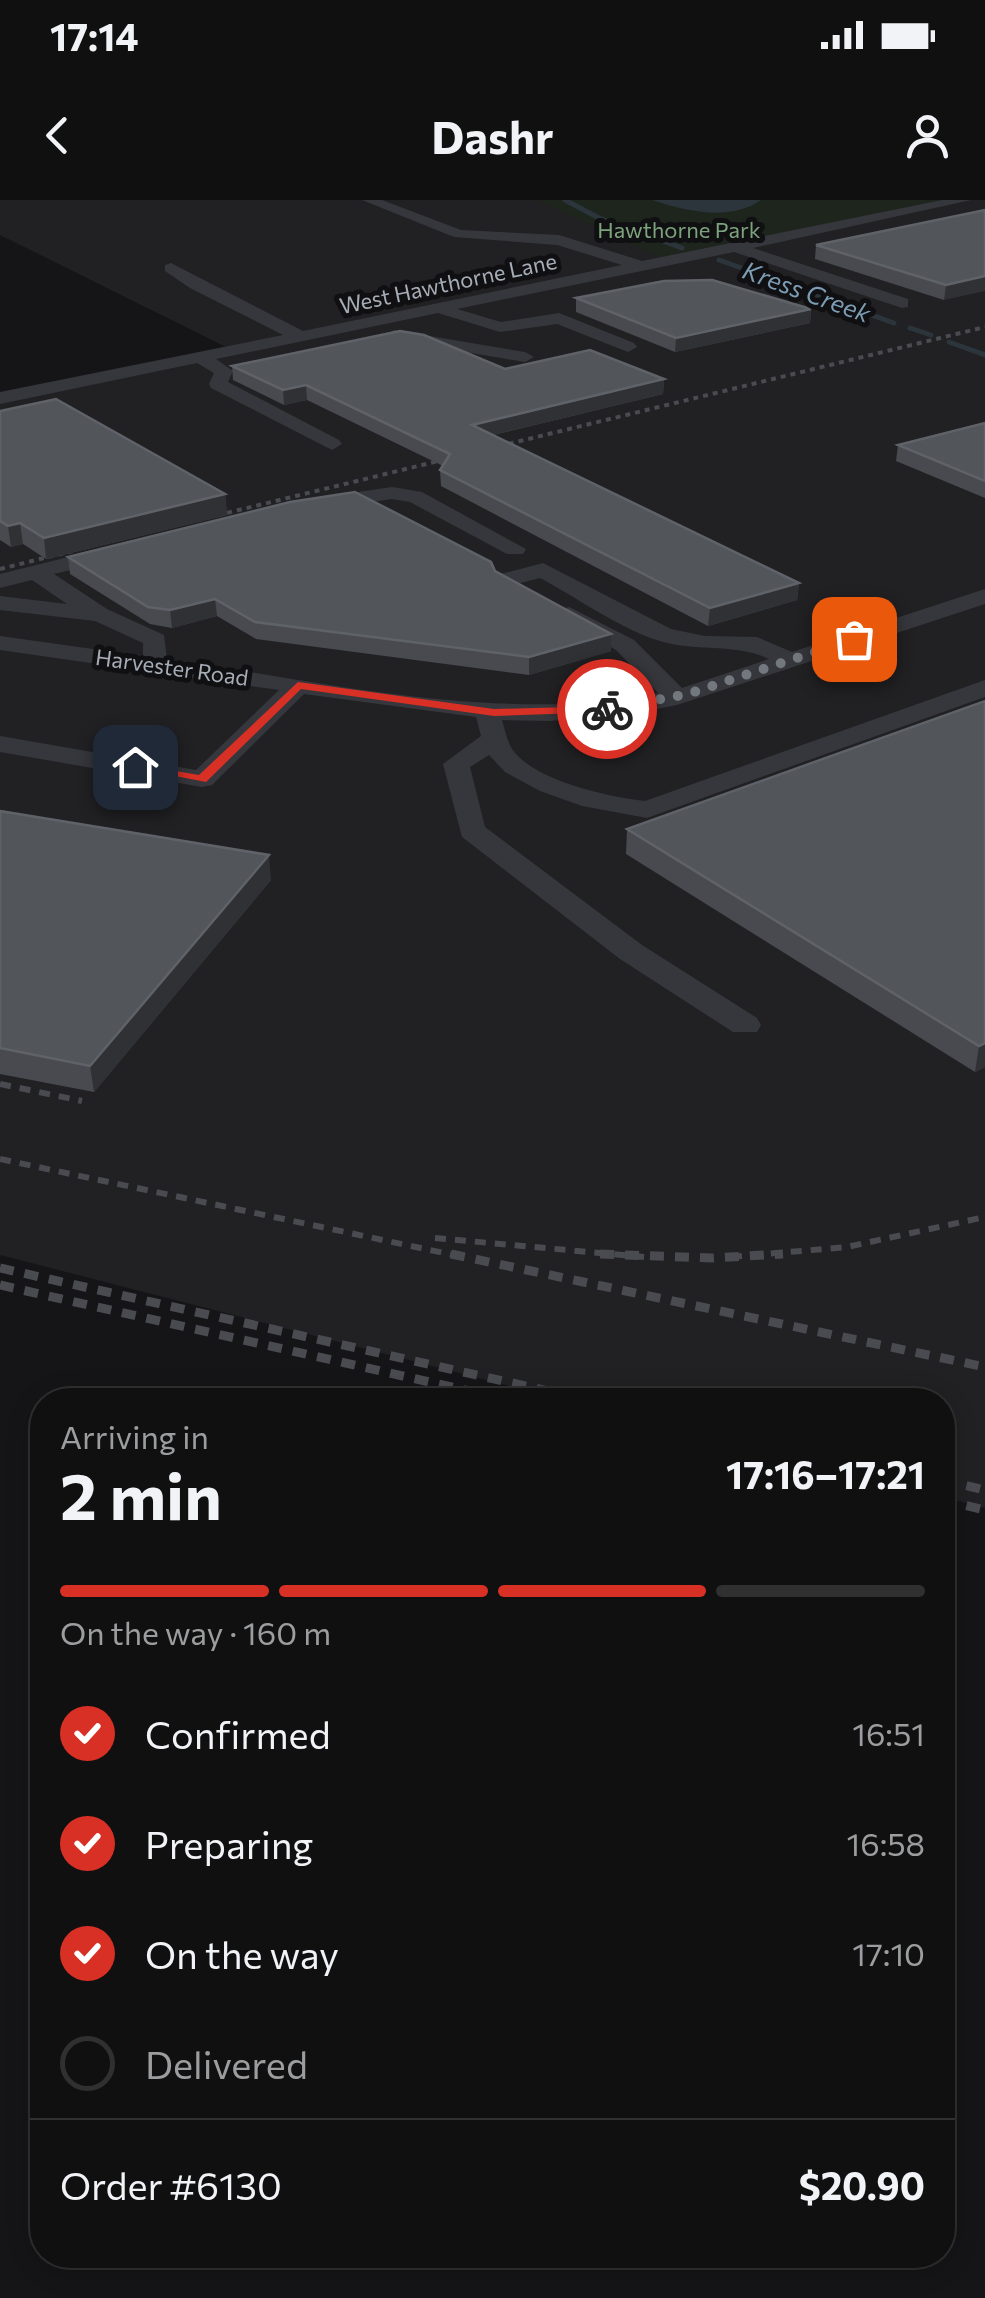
<!DOCTYPE html>
<html lang="en">
<head>
<meta charset="utf-8">
<style>
  :root { --surface:#101011; --page:#19191a; --text:#f1f3f6; --muted:#9c9d9f; --line:#303031; --accent:#d93025 }
  body { margin:0; font-family:Commissioner,sans-serif; background:var(--page); color:var(--text); height:100vh; display:flex; flex-direction:column; font-size:38px; white-space:nowrap }
  * { box-sizing:border-box; margin:0 }
  p { font-size:32px; color:var(--muted) }
  .icon { flex:none; width:55px; height:55px; fill:none; stroke:currentColor; stroke-width:2; stroke-linecap:round; stroke-linejoin:round }
  .map { position:relative; flex:1; overflow:hidden }
  .sheet { position:absolute; left:30px; top:1188px; width:925px; height:880px; display:flex; flex-direction:column; background:var(--surface); border-radius:40px; box-shadow:0 5px 25px #0003,0 0 0 2px var(--line) }
  .sheet>* { flex:none }
  .pin { position:absolute; display:grid; place-items:center; width:85px; height:85px; color:#fff; margin:-42px; border-radius:20px; box-shadow:0 5px 15px #0006 }
  .courier { position:absolute; display:grid; place-items:center; width:100px; height:100px; margin:-50px; border:8px solid #d93025; border-radius:50%; background:#fff; color:#222; box-shadow:0 2px 12px #0007 }
  .overview em { font-style:normal; font-weight:700 }
  .overview div { display:flex; flex-direction:column-reverse }
  .overview { display:flex; align-items:center; justify-content:space-between; height:170px; padding:0 30px }
  h1 { font-size:65px; font-weight:700; line-height:75px }
  .bar { display:grid; grid-template-columns:repeat(4,1fr); gap:15px 10px; align-content:center; height:120px; padding:0 30px }
  .bar i { height:12px; border-radius:8px; background:var(--line) }
  .bar .selected { background:var(--accent) }
  .bar p { grid-column:span 4 }
  .line { display:flex; align-items:center; gap:25px; padding:0 30px; border-top:2px solid var(--line) }
  .line div { flex:1 }
  ol { padding:0 30px; list-style:none }
  li { display:flex; align-items:center; gap:30px; height:110px }
  li p { margin-inline-start:auto }
  li .icon { padding:10px; border-radius:50%; background:var(--accent); color:#fff; stroke-width:4 }
  li:last-child { color:var(--muted) }
  li i { width:55px; height:55px; border:5px solid var(--line); border-radius:50% }
  .status { display:flex; justify-content:space-between; align-items:center; height:70px; padding:0 50px; background:var(--surface); direction:ltr }
  .status svg { height:28px; fill:currentColor }
  header { display:flex; justify-content:space-between; align-items:center; height:130px; padding:0 30px; background:var(--surface); font-size:45px; font-weight:700 }
  .map>svg:first-child { display:block }
  .built { fill:#212124 }
  .green { fill:#1d251d }
  .water { fill:#2b353b }
  .lines { fill:none; stroke-linecap:round; stroke-linejoin:round }
  .stream { stroke:#2b353b; stroke-width:5 }
  .minor { fill:#36373c; fill-rule:evenodd }
  .rail-far2 { stroke:#494b51; stroke-width:4; stroke-dasharray:5 5; stroke-linecap:butt }
  .rail-far1 { stroke:#494b51; stroke-width:6; stroke-dasharray:11 9; stroke-linecap:butt }
  .rail { stroke:#494b51; stroke-width:9; stroke-dasharray:14 11; stroke-linecap:butt }
  .wall { fill:#484a4f }
  .shaded-wall { fill:#2f3134 }
  .building { fill:#52555a; stroke:#5f6369; stroke-width:2.5 }
  .route { fill:#d93025 }
  .done { stroke:#73787f; stroke-width:10; stroke-dasharray:0 18 }
  .labels { text-anchor:middle; dominant-baseline:central; stroke-width:10; stroke-linejoin:round; paint-order:stroke }
  .far-park-label { font-size:22px; fill:#7da37d; stroke:#101012 }
  .far-street-label { font-size:22px; fill:#a6adb7; stroke:#101012 }
  .far-water-label { font-size:25px; font-style:italic; fill:#7c9db4; stroke:#101012 }
</style>
</head>
<body>
<div class="status"><b>17:14</b><svg viewBox="0 0 49 12"><path d="M0 12V9h3v3zM5 12V6h3v6zM10 12V3h3v9zM15 12V0h3v12zM26 1h20v11H26zM47 4h2v5h-2z"/></svg></div>
<header><svg class="icon" aria-label="back" viewBox="0 0 24 24"><path d="M15 5l-7 7 7 7"/></svg>Dashr<svg class="icon" aria-label="person" viewBox="0 0 24 24"><circle cx="12" cy="8" r="4"/><path d="M4 21q1-7 8-7t8 7"/></svg></header>
<div class="map">
<svg width="985" height="2098" viewBox="0 0 985 2098">
  <rect width="100%" height="100%" fill="#151517"/>
  <path class="built" d="M0 0H985V1308L943 1297 942 1200H564L0 1055V195L228 148 0 35Z"/>
  <path class="green" d="M537 0H964L668 61Z"/>
  <path class="water" d="M652 0H761C730 22 685 11 652 0Z"/>
  <g class="lines">
    <g class="stream">
      <path d="M565 0 599 18 682 48"/>
      <path d="M719 60 894 123"/>
      <path d="M910 128 931 135"/>
      <path d="M949 142 985 155"/>
    </g>
    <g class="minor">
      <path d="M362 0H382L461 30 559 35 642 61 942 0H971L753 48 908 99V107L902 108 734 52 457 109 501 122 559 113 634 143 637 147 628 152 557 124 500 132 438 113 216 159 233 171 228 182 339 240 342 244 332 250 211 188 209 184 214 173 197 163 0 204V192L283 135 190 88 165 71V65L171 63 303 131 622 65 557 45 454 37Z"/>
      <path d="M394 130 525 152 534 157 525 162 388 139 385 135Z"/>
      <path d="M392 287 422 292 526 349 523 354H507L410 302 392 299 317 310 306 304 317 298Z"/>
      <path d="M117 345 125 347 128 352 125 357 54 374 107 409 164 435 167 459C321 481 505 525 658 493L616 450 561 419 557 414 561 409 569 407 634 440 682 488 769 459C736 443 695 452 660 441 622 430 576 397 540 378L505 387 494 380 497 375 543 363 671 429 705 436 757 437 792 452 985 389V404L677 505 632 514 550 521 502 520C505 530 507 541 512 549 534 581 609 597 645 601L985 480V497L647 618 582 606 540 591 505 572 489 555 470 567 485 627 642 745 757 818 761 825 757 832H733L620 759 462 637 443 564 481 536 476 517 304 494 212 585 202 587 0 552V536L196 570 279 490 0 450V436L143 456V443L95 421 0 410V396L67 404 32 380 0 388V374Z"/>
    </g>
    <g class="rail-far2">
      <path d="M198 320 985 127"/>
      <path d="M0 369 72 351"/>
    </g>
    <g class="rail-far1">
      <path d="M0 884 82 901"/>
      <path d="M0 959 463 1057"/>
      <path d="M435 1038 644 1057"/>
      <path d="M731 1057 847 1047 985 1017"/>
    </g>
    <g class="rail">
      <path d="M451 1054 985 1167"/>
      <path d="M600 1054 712 1058 783 1054"/>
      <path d="M0 1068 588 1200"/>
      <path d="M0 1085 509 1200"/>
      <path d="M942 1280 985 1290"/>
      <path d="M942 1300 985 1310"/>
    </g>
  </g>
  <g class="wall">
    <path d="M985 10 944 100 815 59 816 45Z"/>
    <path d="M576 98 811 109 810 123 675 152 576 112Z"/>
    <path d="M232 166 505 169 664 179 663 194 493 235 799 383 797 400 708 426 441 286 440 270 443 266 307 200 284 205 233 180Z"/>
    <path d="M0 211 225 294 227 315 46 359 23 344 11 347 0 340Z"/>
    <path d="M985 223V298L896 261 898 245Z"/>
    <path d="M68 357 495 371 611 451 529 475 256 439 217 416 172 428 150 424 70 374Z"/>
    <path d="M985 501V867L975 872 626 654 627 629Z"/>
    <path d="M0 611 271 680 94 892 0 874Z"/>
  </g>
  <g class="shaded-wall">
    <path d="M985 76V91L944 100 946 85Z"/>
    <path d="M811 109 810 123 675 152 676 138Z"/>
    <path d="M664 179 663 194 472 240V225Z"/>
    <path d="M306 185 307 200 284 205 283 190Z"/>
    <path d="M225 294 227 315 46 359 44 338Z"/>
    <path d="M20 323 23 344 11 347 8 326Z"/>
    <path d="M799 383 797 400 708 426 710 408Z"/>
    <path d="M215 399 217 416 172 428 170 410Z"/>
    <path d="M611 434V451L529 475V457Z"/>
    <path d="M269 655 271 680 94 892 90 866Z"/>
    <path d="M985 843V867L975 872 979 846Z"/>
  </g>
  <g class="building">
    <path d="M985 10V76L946 85 816 45Z"/>
    <path d="M712 80 811 109 676 138 576 98 664 81Z"/>
    <path d="M400 131 424 135 505 169 590 150 664 179 472 225 799 383 710 408 440 270 450 254 306 185 283 190 232 166Z"/>
    <path d="M56 199 225 294 44 338 20 323 8 326 0 321V211Z"/>
    <path d="M985 223V281L898 245Z"/>
    <path d="M355 292 491 362 495 371 611 434 529 457 255 422 215 399 170 410 148 407 68 357 290 302Z"/>
    <path d="M985 501V843L979 846 627 629Z"/>
    <path d="M0 611 269 655 90 866 0 848Z"/>
  </g>
  <path class="route" d="M298 482 494 509 607 506 612 509 607 512 494 516 301 489 206 582 129 567 135 564 199 575Z"/>
  <g class="lines">
    <path class="done" d="M607 509 688 494 854 439"/>
  </g>
  <g class="labels">
    <g class="far-park-label">
      <text x="679" y="29">Hawthorne Park</text>
    </g>
    <g class="far-street-label">
      <text transform="translate(448 83) rotate(-12)">West Hawthorne Lane</text>
      <text transform="translate(172 467) rotate(8)">Harvester Road</text>
    </g>
    <g class="far-water-label">
      <text transform="translate(807 91) rotate(20)">Kress Creek</text>
    </g>
  </g>
</svg>
<div class="pin" style="left:854px;top:439px;background:#ea580c"><svg class="icon" aria-label="bag" viewBox="0 0 24 24"><path d="M5 8h14l-1 12H6zM9 8a3 3 0 0 1 6 0"/></svg></div>
<div class="pin" style="left:135px;top:567px;background:#1f2937"><svg class="icon" aria-label="home" viewBox="0 0 24 24"><path d="M3 11l9-7 9 7M6 9v11h12V9"/></svg></div>
<div class="courier" style="left:607px;top:509px"><svg class="icon" aria-label="bike" viewBox="0 0 24 24"><circle cx="6" cy="16" r="4"/><circle cx="18" cy="16" r="4"/><path d="M6 16l4-8h5l3 8M10 8l3 8H6M13 5h3"/></svg></div>
<section class="sheet">
<div class="overview"><div><h1>2 min</h1><p>Arriving in</p></div><em>17:16–17:21</em></div>
<div class="bar"><i class="selected"></i><i class="selected"></i><i class="selected"></i><i></i><p>On the way · 160 m</p></div>
<ol>
<li><svg class="icon" aria-label="check" viewBox="0 0 24 24"><path d="M5 12l5 5 9-10"/></svg>Confirmed<p>16:51</p></li>
<li><svg class="icon" aria-label="check" viewBox="0 0 24 24"><path d="M5 12l5 5 9-10"/></svg>Preparing<p>16:58</p></li>
<li><svg class="icon" aria-label="check" viewBox="0 0 24 24"><path d="M5 12l5 5 9-10"/></svg>On the way<p>17:10</p></li>
<li><i></i>Delivered</li>
</ol>
<div class="line" style="height:130px"><div>Order #6130</div><b>$20.90</b></div>
</section>
</div>
</body>
</html>
